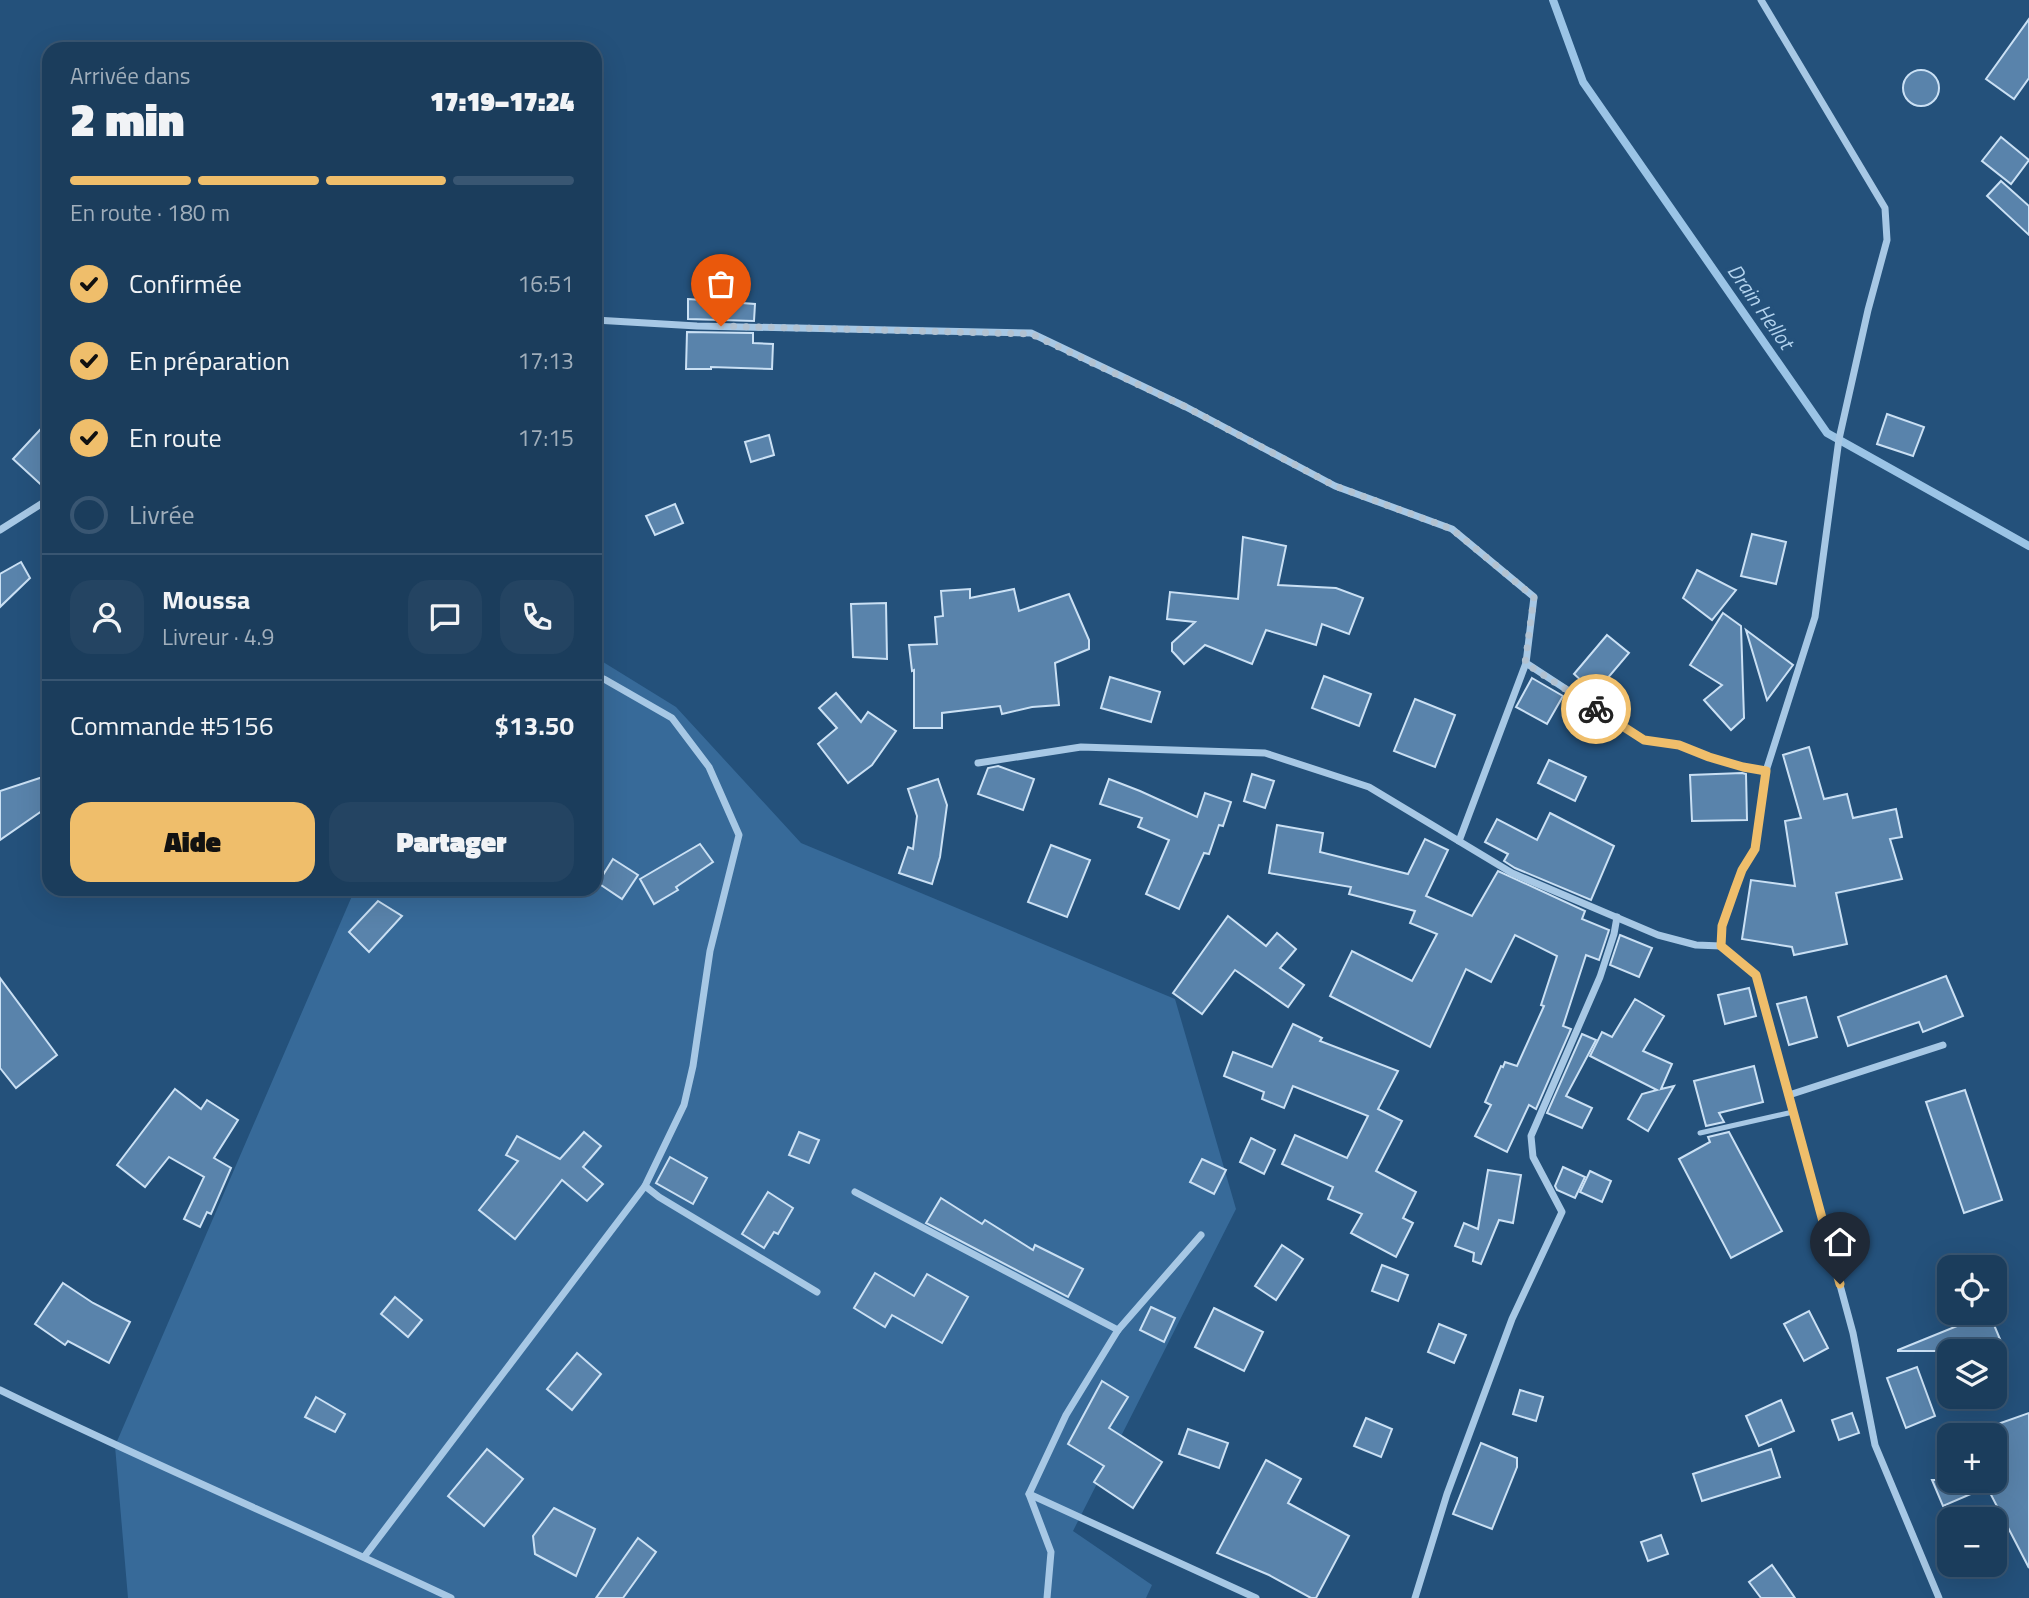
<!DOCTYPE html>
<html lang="fr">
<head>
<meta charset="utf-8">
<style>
  :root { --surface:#1b3d5c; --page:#244462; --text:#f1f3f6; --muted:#a0aebb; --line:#395672; --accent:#efbe6b }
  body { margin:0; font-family:"Titillium Web",sans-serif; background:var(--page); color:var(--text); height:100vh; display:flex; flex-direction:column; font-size:26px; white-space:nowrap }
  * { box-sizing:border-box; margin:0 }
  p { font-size:23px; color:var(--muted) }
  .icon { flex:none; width:38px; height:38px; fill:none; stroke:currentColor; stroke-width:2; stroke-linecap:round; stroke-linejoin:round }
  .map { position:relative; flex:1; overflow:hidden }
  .sheet { position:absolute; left:42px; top:42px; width:560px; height:854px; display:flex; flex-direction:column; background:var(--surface); border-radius:21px; box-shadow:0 7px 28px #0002,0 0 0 2px var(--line) }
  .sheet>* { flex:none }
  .tools { position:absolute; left:1937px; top:1255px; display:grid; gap:14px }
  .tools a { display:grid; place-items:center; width:70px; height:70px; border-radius:14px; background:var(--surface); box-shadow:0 7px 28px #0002,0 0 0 2px var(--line); font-size:35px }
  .pin { position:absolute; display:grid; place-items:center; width:60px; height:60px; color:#fff; margin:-72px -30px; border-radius:50% 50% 50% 0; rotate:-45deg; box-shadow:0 0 7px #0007 }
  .pin .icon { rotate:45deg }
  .courier { position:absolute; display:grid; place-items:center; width:70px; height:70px; margin:-35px; border:5px solid #efbe6b; border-radius:50%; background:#fff; color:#222; box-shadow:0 2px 9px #0007 }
  .overview em { font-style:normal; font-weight:800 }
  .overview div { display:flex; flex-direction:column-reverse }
  .overview { display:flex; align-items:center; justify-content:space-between; height:119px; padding:0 28px }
  h1 { font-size:46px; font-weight:800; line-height:52px }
  .bar { display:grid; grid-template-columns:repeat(4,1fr); gap:10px 7px; align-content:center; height:84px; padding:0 28px }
  .bar i { height:9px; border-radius:5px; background:var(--line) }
  .bar .selected { background:var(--accent) }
  .bar p { grid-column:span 4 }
  .line { display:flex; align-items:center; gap:18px; padding:0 28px; border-top:2px solid var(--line) }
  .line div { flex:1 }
  .round { display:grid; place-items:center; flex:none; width:74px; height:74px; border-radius:21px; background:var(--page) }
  ol { padding:0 28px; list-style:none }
  li { display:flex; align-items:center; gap:21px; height:77px }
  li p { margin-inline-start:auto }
  li .icon { padding:7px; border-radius:50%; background:var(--accent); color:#111; stroke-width:4 }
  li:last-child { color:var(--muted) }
  li i { width:38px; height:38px; border:4px solid var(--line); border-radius:50% }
  .button { display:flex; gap:14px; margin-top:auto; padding:14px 28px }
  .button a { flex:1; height:80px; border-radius:21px; background:var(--accent); color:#111; font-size:28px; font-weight:800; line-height:80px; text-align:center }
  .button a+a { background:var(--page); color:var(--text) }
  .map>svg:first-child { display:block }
  .green { fill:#376a99 }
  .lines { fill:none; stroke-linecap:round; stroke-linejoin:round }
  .stream { stroke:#9bc4e6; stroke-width:8 }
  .building { fill:#5983ab; stroke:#cae0f4; stroke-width:2 }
  .service { stroke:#a7c8e5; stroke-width:5 }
  .minor { stroke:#a7c8e5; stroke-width:7 }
  .done { stroke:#b2c2d1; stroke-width:7; stroke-dasharray:0 12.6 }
  .route { stroke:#efbe6b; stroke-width:9 }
  .labels { text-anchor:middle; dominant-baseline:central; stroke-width:7; stroke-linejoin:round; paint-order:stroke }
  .water-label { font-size:21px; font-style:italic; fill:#b2d2ed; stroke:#24517b }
</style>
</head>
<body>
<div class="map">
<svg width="2029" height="1598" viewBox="0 0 2029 1598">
  <rect width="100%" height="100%" fill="#24517b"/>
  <path class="green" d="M595 657 676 707 801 843 1175 999 1236 1209 1073 1531 1152 1585 1146 1598H128L115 1446 355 889H595Z"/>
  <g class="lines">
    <path class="stream" d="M1553 0 1583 82 1827 433 2029 546"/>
  </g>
  <g class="building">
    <path d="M2029 19V78L2014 99 1986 79Z"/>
    <circle cx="1921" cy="88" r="18"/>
    <path d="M2001 137 2029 160 2011 184 1982 161Z"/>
    <path d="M2001 181 2029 206V235L1987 196Z"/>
    <path d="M688 299 755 304 754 321 688 319Z"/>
    <path d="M687 332 753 333V343L773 344 772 369 711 367V369H686Z"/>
    <path d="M1887 414 1924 427 1913 456 1877 444Z"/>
    <path d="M49 420V492L13 459Z"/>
    <path d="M769 435 774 455 751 462 745 442Z"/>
    <path d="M675 504 683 523 655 535 646 516Z"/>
    <path d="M1752 534 1786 542 1776 584 1741 576Z"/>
    <path d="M1243 537 1286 546 1278 585 1336 588 1363 598 1349 634 1322 624 1316 645 1266 630 1252 664 1205 645 1184 664 1172 651V643L1195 622 1167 619 1170 592 1238 599Z"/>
    <path d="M21 562 30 578 0 607V574Z"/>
    <path d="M1697 570 1736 590 1712 620 1683 598Z"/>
    <path d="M970 589V598L1014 589 1019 611 1069 594 1089 640V649L1055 663 1059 705 1032 707 1002 714 1000 706 942 713V728H914V670L912 671 909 645 937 644 935 617 943 616 941 591Z"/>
    <path d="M886 603 887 659 853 657 851 604Z"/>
    <path d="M1723 613 1741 626 1744 718 1731 730 1704 700 1722 685 1690 665Z"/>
    <path d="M1746 630 1793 665 1767 700Z"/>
    <path d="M1607 635 1629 653 1595 693 1574 674Z"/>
    <path d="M1324 676 1371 694 1359 726 1312 708Z"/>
    <path d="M1110 677 1160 692 1151 722 1101 708Z"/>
    <path d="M1532 678 1563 696 1547 724 1516 707Z"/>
    <path d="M836 693 861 722 868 712 896 731 872 765 848 783 818 744 837 728 819 708Z"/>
    <path d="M1415 699 1455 715 1435 767 1394 751Z"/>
    <path d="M1809 747 1824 799 1847 794 1853 818 1896 809 1902 837 1890 839 1902 879 1836 893 1847 944 1794 955 1792 947 1742 939 1751 880 1795 886 1785 821 1801 818 1783 755Z"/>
    <path d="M1549 760 1586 777 1575 801 1538 783Z"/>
    <path d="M998 766 1034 779 1023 810 978 794 988 768Z"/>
    <path d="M1742 773 1746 774 1747 820 1692 821 1690 775Z"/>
    <path d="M1252 774 1274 781 1265 808 1244 801Z"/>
    <path d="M49 775V806L0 840V791Z"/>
    <path d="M938 779 947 805 940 857 932 884 899 873 908 847 913 849 917 816 908 789Z"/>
    <path d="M1109 779 1140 791 1197 817 1205 793 1231 802 1223 826 1219 825 1209 854 1204 853 1179 909 1146 894 1169 840 1138 827 1142 818 1100 804Z"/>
    <path d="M1550 813 1614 846 1591 900 1515 868 1504 861 1508 854 1485 842 1497 819 1537 840Z"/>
    <path d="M1277 825 1323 833 1320 852 1408 874 1425 839 1448 850 1426 896 1472 916 1498 871 1585 911 1582 919 1609 930 1599 960 1586 955 1563 1026 1571 1029 1536 1109 1529 1105 1507 1152 1475 1136 1491 1105 1485 1102 1501 1066 1503 1067 1505 1062 1517 1066 1544 1006 1541 1005 1557 956 1515 935 1491 982 1466 969 1430 1047 1330 996 1352 951 1412 981 1437 934 1410 923 1415 911 1349 894 1351 887 1269 873Z"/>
    <path d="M700 844 713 862 676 887 678 890 654 904 640 879Z"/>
    <path d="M1051 845 1090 860 1067 917 1028 902Z"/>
    <path d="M613 859 638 875 622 899 598 883Z"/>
    <path d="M378 901 402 916 369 952 349 932Z"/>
    <path d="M1228 916 1266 946 1277 933 1296 949 1280 968 1304 985 1288 1007 1235 970 1202 1014 1173 993Z"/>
    <path d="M1620 935 1652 948 1639 977 1610 965Z"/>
    <path d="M1946 976 1963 1016 1923 1032 1919 1022 1848 1046 1838 1017Z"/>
    <path d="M0 978 57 1055 16 1088 0 1068Z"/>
    <path d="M1749 988 1756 1016 1725 1024 1718 995Z"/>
    <path d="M1806 997 1817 1037 1789 1045 1777 1004Z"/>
    <path d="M1635 999 1664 1016 1643 1051 1672 1064 1661 1089 1674 1086 1648 1131 1628 1119 1642 1094 1657 1090 1590 1056 1602 1032 1612 1037Z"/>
    <path d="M1293 1024 1322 1038 1320 1041 1398 1071 1378 1109 1402 1121 1376 1171 1416 1192 1403 1218 1413 1223 1396 1257 1351 1233 1362 1214 1328 1199 1333 1187 1282 1164 1295 1135 1347 1158 1368 1116 1293 1086 1284 1108 1262 1099 1264 1092 1224 1076 1233 1052 1272 1067Z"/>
    <path d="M1582 1034 1596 1040 1566 1096 1592 1108 1582 1128 1547 1113Z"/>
    <path d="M1754 1066 1763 1102 1719 1113 1724 1122 1706 1126 1694 1081Z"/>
    <path d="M175 1089 201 1109 207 1100 238 1120 214 1158 231 1168 211 1214 207 1212 200 1227 184 1219 204 1177 169 1157 145 1187 117 1165Z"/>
    <path d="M1965 1090 2002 1200 1964 1213 1926 1102Z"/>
    <path d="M584 1132 601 1146 583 1167 603 1184 587 1201 562 1180 515 1239 479 1210 518 1161 506 1155 517 1136 560 1159Z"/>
    <path d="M799 1132 819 1140 809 1163 789 1155Z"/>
    <path d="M1729 1132 1782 1231 1731 1258 1679 1159 1710 1142 1708 1137Z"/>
    <path d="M1251 1138 1275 1150 1264 1174 1240 1162Z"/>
    <path d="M670 1157 707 1178 693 1204 656 1183Z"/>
    <path d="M1202 1159 1226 1170 1214 1194 1190 1182Z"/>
    <path d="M1563 1167 1585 1177 1575 1198 1557 1190 1555 1186Z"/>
    <path d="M1488 1170 1521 1175 1513 1223 1499 1220 1481 1264 1473 1261 1474 1253 1455 1246 1464 1223 1478 1229Z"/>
    <path d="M1590 1171 1611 1181 1602 1202 1580 1192Z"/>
    <path d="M768 1192 793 1208 778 1234 774 1232 764 1248 742 1234Z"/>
    <path d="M941 1198 982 1224 985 1220 1033 1250 1035 1245 1083 1269 1068 1297 926 1223Z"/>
    <path d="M1282 1245 1303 1259 1276 1300 1255 1286Z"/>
    <path d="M1382 1265 1408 1275 1398 1301 1372 1291Z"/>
    <path d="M875 1273 914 1296 927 1274 968 1297 942 1343 892 1315 885 1327 854 1308Z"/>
    <path d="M63 1283 93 1303 130 1322 109 1363 68 1341 65 1345 35 1324Z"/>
    <path d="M395 1297 422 1320 408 1337 381 1314Z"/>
    <path d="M1151 1307 1175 1318 1164 1342 1140 1330Z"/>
    <path d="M1214 1308 1263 1332 1244 1371 1195 1347Z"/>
    <path d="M1809 1311 1828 1348 1804 1361 1784 1324Z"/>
    <path d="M1989 1313 2005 1351H1898V1350Z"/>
    <path d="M1439 1324 1466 1335 1454 1363 1428 1352Z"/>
    <path d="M577 1353 601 1374 572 1410 547 1389Z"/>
    <path d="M1917 1367 1935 1416 1906 1428 1887 1378Z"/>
    <path d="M1102 1381 1128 1397 1109 1428 1162 1462 1133 1508 1094 1482 1104 1466 1068 1444Z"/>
    <path d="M1520 1390 1543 1397 1536 1421 1513 1414Z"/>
    <path d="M316 1397 345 1414 335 1432 305 1417Z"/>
    <path d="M1781 1400 1794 1431 1759 1446 1746 1416Z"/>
    <path d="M1852 1413 1859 1433 1839 1440 1832 1420Z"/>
    <path d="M2029 1413V1568L1987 1487 1943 1506 1932 1480H1995V1425Z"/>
    <path d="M1366 1418 1392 1429 1381 1457 1354 1446Z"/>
    <path d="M1188 1429 1228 1443 1219 1468 1179 1454Z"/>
    <path d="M1481 1443 1517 1458V1467L1492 1529 1453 1514Z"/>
    <path d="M487 1449 523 1479 484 1526 448 1496Z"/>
    <path d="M1771 1449 1780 1477 1702 1501 1693 1474Z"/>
    <path d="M1266 1460 1301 1479 1288 1503 1349 1536 1316 1598H1311L1269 1575 1217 1553Z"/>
    <path d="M554 1508 595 1529 576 1576 535 1554 533 1536Z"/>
    <path d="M1661 1535 1668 1554 1648 1561 1641 1542Z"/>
    <path d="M638 1538 656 1552 623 1598H596Z"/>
    <path d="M1772 1565 1795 1598H1761L1749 1582Z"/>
  </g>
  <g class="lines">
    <path class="service" d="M1700 1133 1793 1112"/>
    <g class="minor">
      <path d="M1761 0 1885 208 1887 240 1868 310 1839 439 1815 617 1766 771 1755 849 1742 870 1722 926 1721 946 1756 975 1853 1333 1875 1445 1939 1598"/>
      <path d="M595 320 697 326 1031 333 1186 407 1335 486 1452 529 1534 597 1526 663 1644 740 1679 745 1709 757 1743 767 1766 771"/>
      <path d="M0 530 49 499"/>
      <path d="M595 676 604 679 672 718 709 767 739 835 710 951 693 1066 684 1105 645 1186"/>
      <path d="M978 763 1081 747 1265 753 1369 787 1512 873 1658 935 1696 945 1721 946"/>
      <path d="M1459 841 1526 663"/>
      <path d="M1789 1095 1943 1045"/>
      <path d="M855 1192 1118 1330"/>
      <path d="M0 1390C149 1463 301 1527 451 1598"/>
      <path d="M1029 1494 1256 1598"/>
      <path d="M364 1557 645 1186 659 1197 817 1292"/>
      <path d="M1047 1598 1051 1552 1029 1494 1066 1415 1118 1330 1201 1235"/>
      <path d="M1415 1598 1447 1494 1512 1319 1562 1212 1533 1157 1531 1136 1600 977 1614 934 1617 917"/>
    </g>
  </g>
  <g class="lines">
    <path class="done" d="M721 326 1031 334 1186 407 1335 486 1452 529 1534 597 1525 663 1596 709"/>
    <path class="route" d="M1596 709 1644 740 1679 745 1709 757 1743 767 1766 771 1755 849 1742 870 1735 889 1722 926 1721 946 1756 975 1840 1284"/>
  </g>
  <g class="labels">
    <g class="water-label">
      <text transform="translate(1761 306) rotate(55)">Drain Hellot</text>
    </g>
  </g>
</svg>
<div class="tools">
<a><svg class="icon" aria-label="locate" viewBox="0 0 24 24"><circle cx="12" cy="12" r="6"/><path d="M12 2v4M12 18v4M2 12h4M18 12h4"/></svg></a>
<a><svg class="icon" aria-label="layers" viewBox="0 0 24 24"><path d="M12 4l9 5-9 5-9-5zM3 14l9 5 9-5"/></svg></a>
<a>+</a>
<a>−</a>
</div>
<div class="pin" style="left:721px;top:326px;background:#ea580c"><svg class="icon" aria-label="bag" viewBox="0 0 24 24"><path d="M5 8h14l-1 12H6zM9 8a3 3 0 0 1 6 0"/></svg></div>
<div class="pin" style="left:1840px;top:1284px;background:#1f2937"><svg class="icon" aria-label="home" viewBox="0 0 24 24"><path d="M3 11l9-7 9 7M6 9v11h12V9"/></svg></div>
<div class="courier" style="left:1596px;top:709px"><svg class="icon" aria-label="bike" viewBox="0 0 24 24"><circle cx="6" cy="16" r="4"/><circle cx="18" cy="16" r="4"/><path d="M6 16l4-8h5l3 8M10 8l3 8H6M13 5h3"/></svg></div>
<section class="sheet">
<div class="overview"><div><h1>2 min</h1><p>Arrivée dans</p></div><em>17:19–17:24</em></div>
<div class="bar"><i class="selected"></i><i class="selected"></i><i class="selected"></i><i></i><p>En route · 180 m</p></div>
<ol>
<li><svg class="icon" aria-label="check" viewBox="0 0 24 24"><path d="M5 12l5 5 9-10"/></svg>Confirmée<p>16:51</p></li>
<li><svg class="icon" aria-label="check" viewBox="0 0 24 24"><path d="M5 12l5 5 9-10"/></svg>En préparation<p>17:13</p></li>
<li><svg class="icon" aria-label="check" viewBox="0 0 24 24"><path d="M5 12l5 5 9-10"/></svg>En route<p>17:15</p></li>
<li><i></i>Livrée</li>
</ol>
<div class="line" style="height:126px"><a class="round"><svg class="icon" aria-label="person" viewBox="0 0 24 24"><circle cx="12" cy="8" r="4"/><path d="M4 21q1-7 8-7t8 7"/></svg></a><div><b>Moussa</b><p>Livreur · 4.9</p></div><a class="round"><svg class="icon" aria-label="chat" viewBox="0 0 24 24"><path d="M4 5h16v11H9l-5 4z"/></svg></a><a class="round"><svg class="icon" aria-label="phone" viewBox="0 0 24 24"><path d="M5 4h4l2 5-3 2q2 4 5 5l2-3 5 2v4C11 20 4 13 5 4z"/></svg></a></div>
<div class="line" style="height:91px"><div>Commande #5156</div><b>$13.50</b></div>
<div class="button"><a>Aide</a><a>Partager</a></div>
</section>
</div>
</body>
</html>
